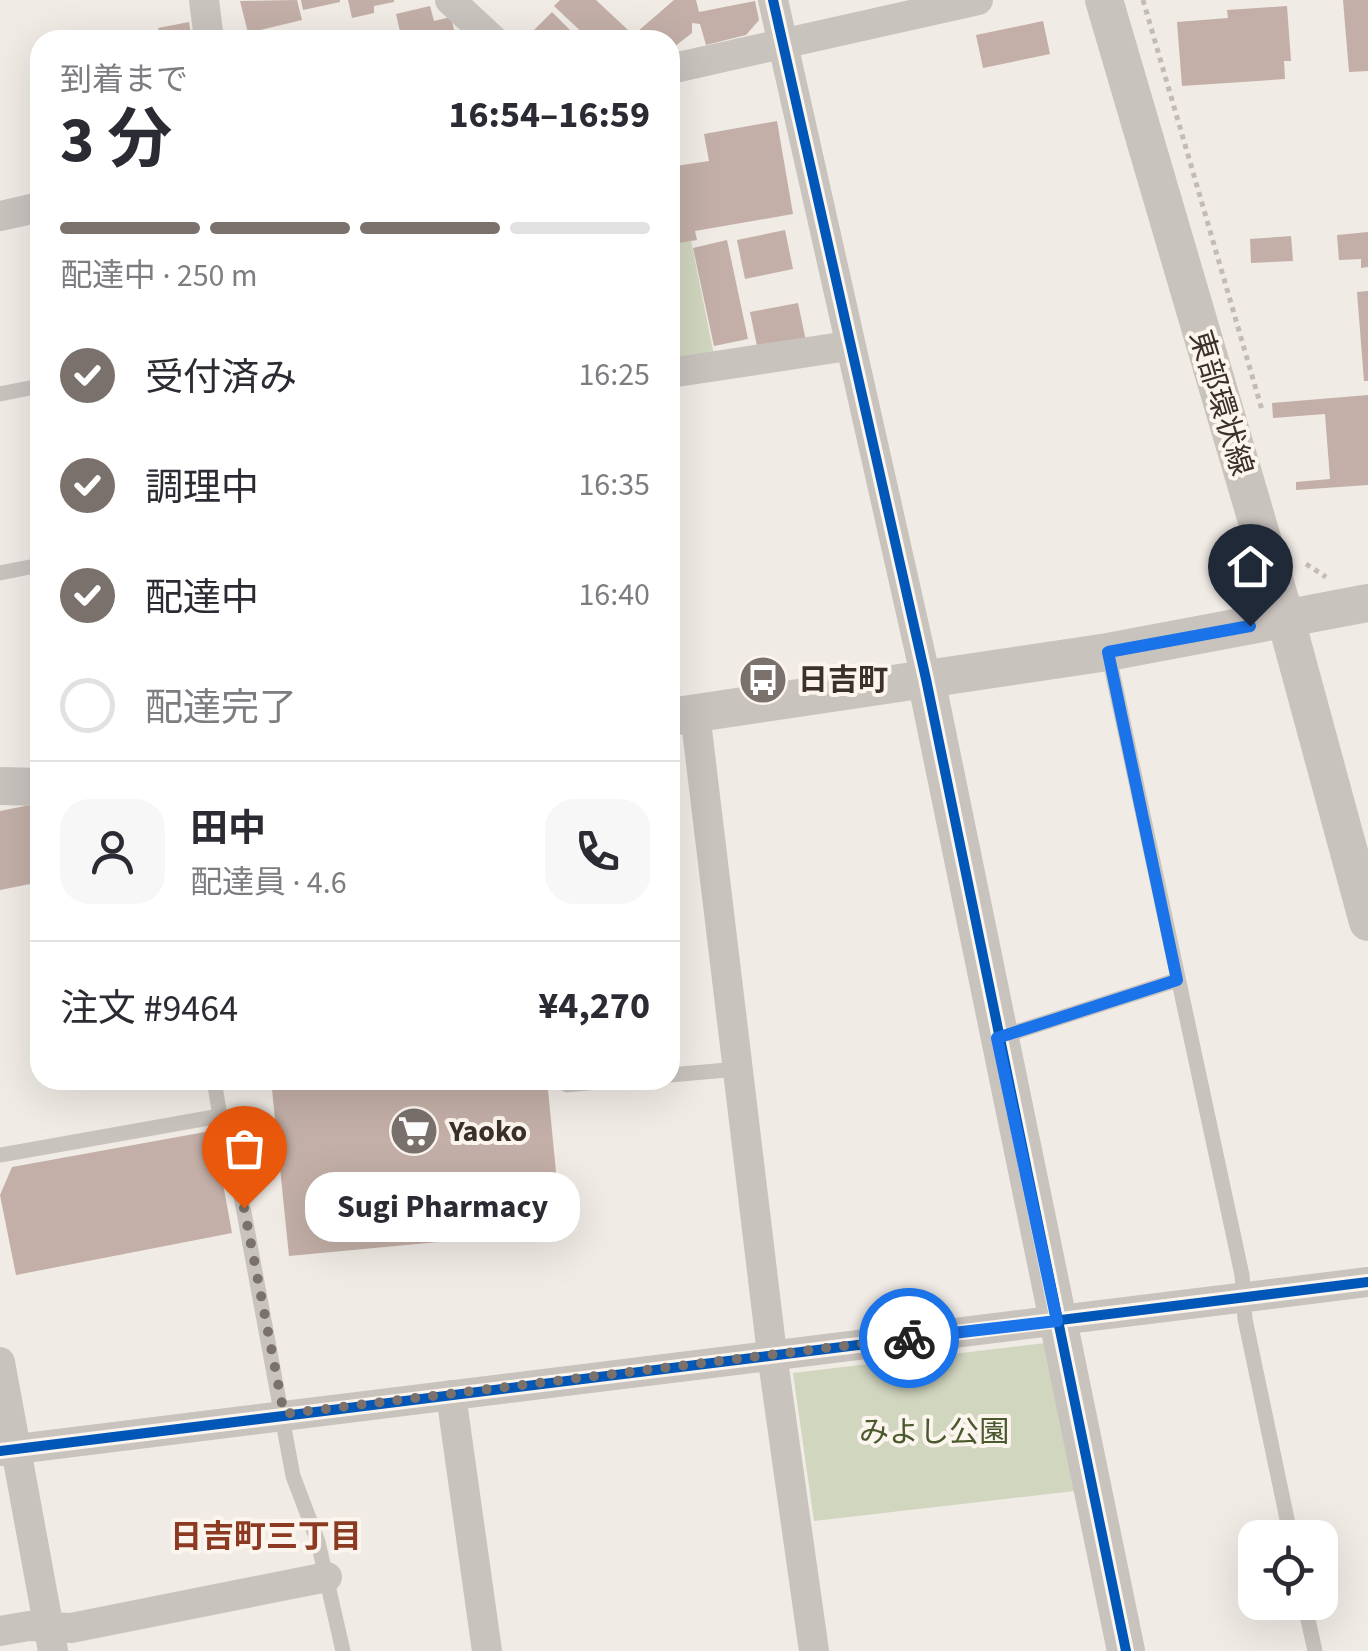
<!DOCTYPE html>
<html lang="ja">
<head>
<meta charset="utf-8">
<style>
  :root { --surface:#fff; --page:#f7f7f7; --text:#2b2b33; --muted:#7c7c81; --line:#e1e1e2; --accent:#7a716c }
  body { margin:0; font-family:"Source Sans 3","Noto Sans JP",sans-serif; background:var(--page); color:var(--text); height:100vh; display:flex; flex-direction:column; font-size:38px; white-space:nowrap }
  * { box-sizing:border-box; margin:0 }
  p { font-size:32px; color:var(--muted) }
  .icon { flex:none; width:55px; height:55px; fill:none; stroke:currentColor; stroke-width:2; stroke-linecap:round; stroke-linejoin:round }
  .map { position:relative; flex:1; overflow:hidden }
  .details { position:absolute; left:30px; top:30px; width:650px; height:1060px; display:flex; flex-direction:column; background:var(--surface); border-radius:30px; box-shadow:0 10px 40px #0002 }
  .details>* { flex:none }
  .buttons { position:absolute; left:1238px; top:1520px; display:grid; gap:20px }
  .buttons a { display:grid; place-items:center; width:100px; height:100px; border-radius:20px; background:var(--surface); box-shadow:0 10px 40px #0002; font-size:50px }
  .pin { position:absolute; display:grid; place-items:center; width:85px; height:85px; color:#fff; margin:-102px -42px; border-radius:50% 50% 50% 0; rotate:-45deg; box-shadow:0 0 10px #0007 }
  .pin .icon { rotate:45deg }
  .courier { position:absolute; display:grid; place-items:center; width:100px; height:100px; margin:-50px; border:8px solid #1a73e8; border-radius:50%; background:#fff; color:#222; box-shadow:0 2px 12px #0007 }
  .bubble { position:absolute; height:70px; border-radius:30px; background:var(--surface); box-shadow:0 10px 40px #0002; font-size:32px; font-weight:700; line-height:70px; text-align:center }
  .head em { font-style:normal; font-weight:700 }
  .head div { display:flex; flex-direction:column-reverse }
  .head { display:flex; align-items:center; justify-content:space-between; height:170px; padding:0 30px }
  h1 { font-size:65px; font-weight:700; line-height:75px }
  .bar { display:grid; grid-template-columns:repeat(4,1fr); gap:15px 10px; align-content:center; height:120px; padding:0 30px }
  .bar i { height:12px; border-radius:8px; background:var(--line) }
  .bar .current { background:var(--accent) }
  .bar p { grid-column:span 4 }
  .line { display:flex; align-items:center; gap:25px; padding:0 30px; border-top:2px solid var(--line) }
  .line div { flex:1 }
  .round { display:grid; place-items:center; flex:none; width:105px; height:105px; border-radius:30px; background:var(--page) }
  ol { padding:0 30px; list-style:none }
  li { display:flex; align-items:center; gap:30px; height:110px }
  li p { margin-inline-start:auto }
  li .icon { padding:10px; border-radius:50%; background:var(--accent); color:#fff; stroke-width:4 }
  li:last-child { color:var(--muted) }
  li i { width:55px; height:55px; border:5px solid var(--line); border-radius:50% }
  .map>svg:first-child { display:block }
  .green { fill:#d1d6bf }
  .building { fill:#c3afa7 }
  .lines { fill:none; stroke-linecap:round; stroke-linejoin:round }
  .path { stroke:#c2bbb6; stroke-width:5; stroke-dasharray:5 5; stroke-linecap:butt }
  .service { stroke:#c9c3be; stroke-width:15 }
  .minor { stroke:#c9c3be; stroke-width:30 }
  .tertiary { stroke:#c9c3be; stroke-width:38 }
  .cycleway-casing { stroke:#fbf5ee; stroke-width:16 }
  .cycleway { stroke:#0057b8; stroke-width:10 }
  .done { stroke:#7a716c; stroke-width:10; stroke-dasharray:0 18 }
  .route { stroke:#1a73e8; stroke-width:12 }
  .labels { text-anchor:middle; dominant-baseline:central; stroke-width:8; stroke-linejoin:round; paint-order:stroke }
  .street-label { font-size:30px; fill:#3b302b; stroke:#fbf5ee }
  .poi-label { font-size:30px; font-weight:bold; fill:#3b302b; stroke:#fbf5ee; text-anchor:start }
  .park-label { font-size:30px; fill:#4a5a2e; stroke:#fbf5ee }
  .neighbourhood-label { font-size:32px; font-weight:bold; fill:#8c3b22; stroke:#fbf5ee }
</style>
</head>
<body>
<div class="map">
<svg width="1368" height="1651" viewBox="0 0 1368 1651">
  <rect width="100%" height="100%" fill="#f0ebe5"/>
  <g class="green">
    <path d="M691 241 715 360 670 368V257L674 244Z"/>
    <path d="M1045 1343 1075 1491 814 1521 793 1373Z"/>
  </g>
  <g class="building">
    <path d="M297 0 302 20 248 33 240 1Z"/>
    <path d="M301 0H340V2L303 10Z"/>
    <path d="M348 0H394V2L374 6V13L352 18Z"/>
    <path d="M560 0H596L629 31 621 40H590L554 6Z"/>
    <path d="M674 0H696L699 12 755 1 759 20 746 35 706 45 700 24 692 23V33L670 50V40H643L637 32Z"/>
    <path d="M1343 0H1368V71L1349 72Z"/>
    <path d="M430 6 434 21 451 17 455 34 402 40 396 14Z"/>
    <path d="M1287 6 1291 61H1284L1285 79 1182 86 1177 22 1228 18 1227 10Z"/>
    <path d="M552 12 575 35 570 40H524Z"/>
    <path d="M1043 21 1050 54 983 68 976 35Z"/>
    <path d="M189 22 192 40H144V36L159 33 158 28Z"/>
    <path d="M294 31 297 40H264L263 39Z"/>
    <path d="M777 121 793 214 695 231 697 240 674 244 676 256 670 257V175L677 174 676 166 709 161 704 134Z"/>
    <path d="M785 230 793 269 745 279 737 240Z"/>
    <path d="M1368 232V267L1361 268V259L1339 260 1337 235Z"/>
    <path d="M1291 236 1293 261 1251 263 1250 239Z"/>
    <path d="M727 240 748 339 714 346 693 248Z"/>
    <path d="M1368 291V381H1364L1357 292Z"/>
    <path d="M798 303 806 341 758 351 750 312Z"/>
    <path d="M1368 395V485L1296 490V482L1330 479 1325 414 1273 418 1272 403Z"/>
    <path d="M35 804 40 882 0 890V811Z"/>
    <path d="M271 1080H547L557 1182 456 1193 460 1240 289 1256Z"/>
    <path d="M205 1132 215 1140 232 1233 16 1275 0 1195 12 1167Z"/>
  </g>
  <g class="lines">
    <g class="path">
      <path d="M1143 0 1262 410"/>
      <path d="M1306 564 1326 577"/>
    </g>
    <g class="service">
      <path d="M0 394 40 386"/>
      <path d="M0 573 40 565"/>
      <path d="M1108 652 1242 1275 1245 1319 1291 1538"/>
      <path d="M1000 1037 1177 980"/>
      <path d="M670 1075 738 1069"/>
      <path d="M214 1080 220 1116 230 1137 293 1476 318 1542 343 1651"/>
      <path d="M567 1080V1085L618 1080"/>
      <path d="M0 1155 220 1116"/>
      <path d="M1304 1602 1315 1651"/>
    </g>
    <g class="minor">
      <path d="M204 0 209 40"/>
      <path d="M450 0 493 40"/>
      <path d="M773 0 926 679"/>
      <path d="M670 69 978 0"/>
      <path d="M0 216 40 207"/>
      <path d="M670 373 848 346"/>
      <path d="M695 713 772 1354 814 1651"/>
      <path d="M0 1362 53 1651"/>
      <path d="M451 1395 487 1651"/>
      <path d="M0 1451 1368 1282"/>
      <path d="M0 1631 29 1626 71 1628 327 1577"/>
    </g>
    <g class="tertiary">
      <path d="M1104 0 1286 620 1368 922"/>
      <path d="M926 679 1126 1651"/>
      <path d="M670 717 1108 652 1368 603"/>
      <path d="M0 786 40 787"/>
    </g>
    <g class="cycleway-casing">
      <g id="cycleway">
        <path d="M773 0 926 679 1126 1651"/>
        <path d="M0 1451 1368 1282"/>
      </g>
    </g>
    <use href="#cycleway" class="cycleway"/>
  </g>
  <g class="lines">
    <path class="done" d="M244 1208 284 1414 909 1338"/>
    <path class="route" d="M909 1338 1057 1321 997 1038 1177 980 1108 652 1250 626"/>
  </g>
  <defs>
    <g id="bus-disc" transform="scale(2.5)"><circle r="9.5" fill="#7a716c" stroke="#fbf5ee"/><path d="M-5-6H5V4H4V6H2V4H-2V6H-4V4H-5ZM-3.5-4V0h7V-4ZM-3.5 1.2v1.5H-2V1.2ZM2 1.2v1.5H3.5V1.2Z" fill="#fff"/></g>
    <g id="supermarket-disc" transform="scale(2.5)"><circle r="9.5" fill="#7a716c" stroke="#fbf5ee"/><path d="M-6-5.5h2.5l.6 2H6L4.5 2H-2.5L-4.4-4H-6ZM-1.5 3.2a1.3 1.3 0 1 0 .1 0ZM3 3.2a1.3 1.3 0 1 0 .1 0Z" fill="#fff"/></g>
  </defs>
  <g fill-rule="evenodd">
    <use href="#bus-disc" x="763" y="680"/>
    <use href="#supermarket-disc" x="414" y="1131"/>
  </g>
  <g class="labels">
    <g class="street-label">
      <text transform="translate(1221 403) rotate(73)">東部環状線</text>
    </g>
    <g class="poi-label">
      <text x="798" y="680">日吉町</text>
      <text x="449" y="1131">Yaoko</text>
    </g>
    <g class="park-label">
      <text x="934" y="1432">みよし公園</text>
    </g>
    <g class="neighbourhood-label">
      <text x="266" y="1537">日吉町三丁目</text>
    </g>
  </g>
</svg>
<div class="buttons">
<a><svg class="icon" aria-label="locate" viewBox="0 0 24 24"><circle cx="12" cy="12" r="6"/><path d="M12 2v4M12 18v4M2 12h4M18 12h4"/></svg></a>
</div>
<div class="pin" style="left:244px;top:1208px;background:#ea580c"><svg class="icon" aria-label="bag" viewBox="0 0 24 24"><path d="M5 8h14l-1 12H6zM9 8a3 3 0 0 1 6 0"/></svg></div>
<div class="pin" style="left:1250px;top:626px;background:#1f2937"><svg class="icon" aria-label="home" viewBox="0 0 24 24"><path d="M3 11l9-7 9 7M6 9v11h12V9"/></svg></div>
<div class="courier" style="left:909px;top:1338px"><svg class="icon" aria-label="bike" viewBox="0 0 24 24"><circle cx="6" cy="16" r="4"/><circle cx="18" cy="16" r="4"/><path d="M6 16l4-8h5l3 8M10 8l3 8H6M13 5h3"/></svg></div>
<div class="bubble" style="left:305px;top:1172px;width:275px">Sugi Pharmacy</div>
<section class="details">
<div class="head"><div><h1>3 分</h1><p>到着まで</p></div><em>16:54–16:59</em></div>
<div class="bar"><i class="current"></i><i class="current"></i><i class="current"></i><i></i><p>配達中 · 250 m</p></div>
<ol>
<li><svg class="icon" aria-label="check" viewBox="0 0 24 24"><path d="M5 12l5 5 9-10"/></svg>受付済み<p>16:25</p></li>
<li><svg class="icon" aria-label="check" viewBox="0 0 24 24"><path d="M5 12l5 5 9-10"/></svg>調理中<p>16:35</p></li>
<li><svg class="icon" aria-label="check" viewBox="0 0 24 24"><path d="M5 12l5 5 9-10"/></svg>配達中<p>16:40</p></li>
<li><i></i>配達完了</li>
</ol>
<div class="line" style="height:180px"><a class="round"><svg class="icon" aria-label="person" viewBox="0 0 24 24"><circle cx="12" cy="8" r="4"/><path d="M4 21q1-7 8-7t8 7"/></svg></a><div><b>田中</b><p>配達員 · 4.6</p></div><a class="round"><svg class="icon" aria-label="phone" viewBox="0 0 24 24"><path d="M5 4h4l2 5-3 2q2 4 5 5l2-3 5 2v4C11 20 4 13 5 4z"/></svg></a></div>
<div class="line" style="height:130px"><div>注文 #9464</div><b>¥4,270</b></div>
</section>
</div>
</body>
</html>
